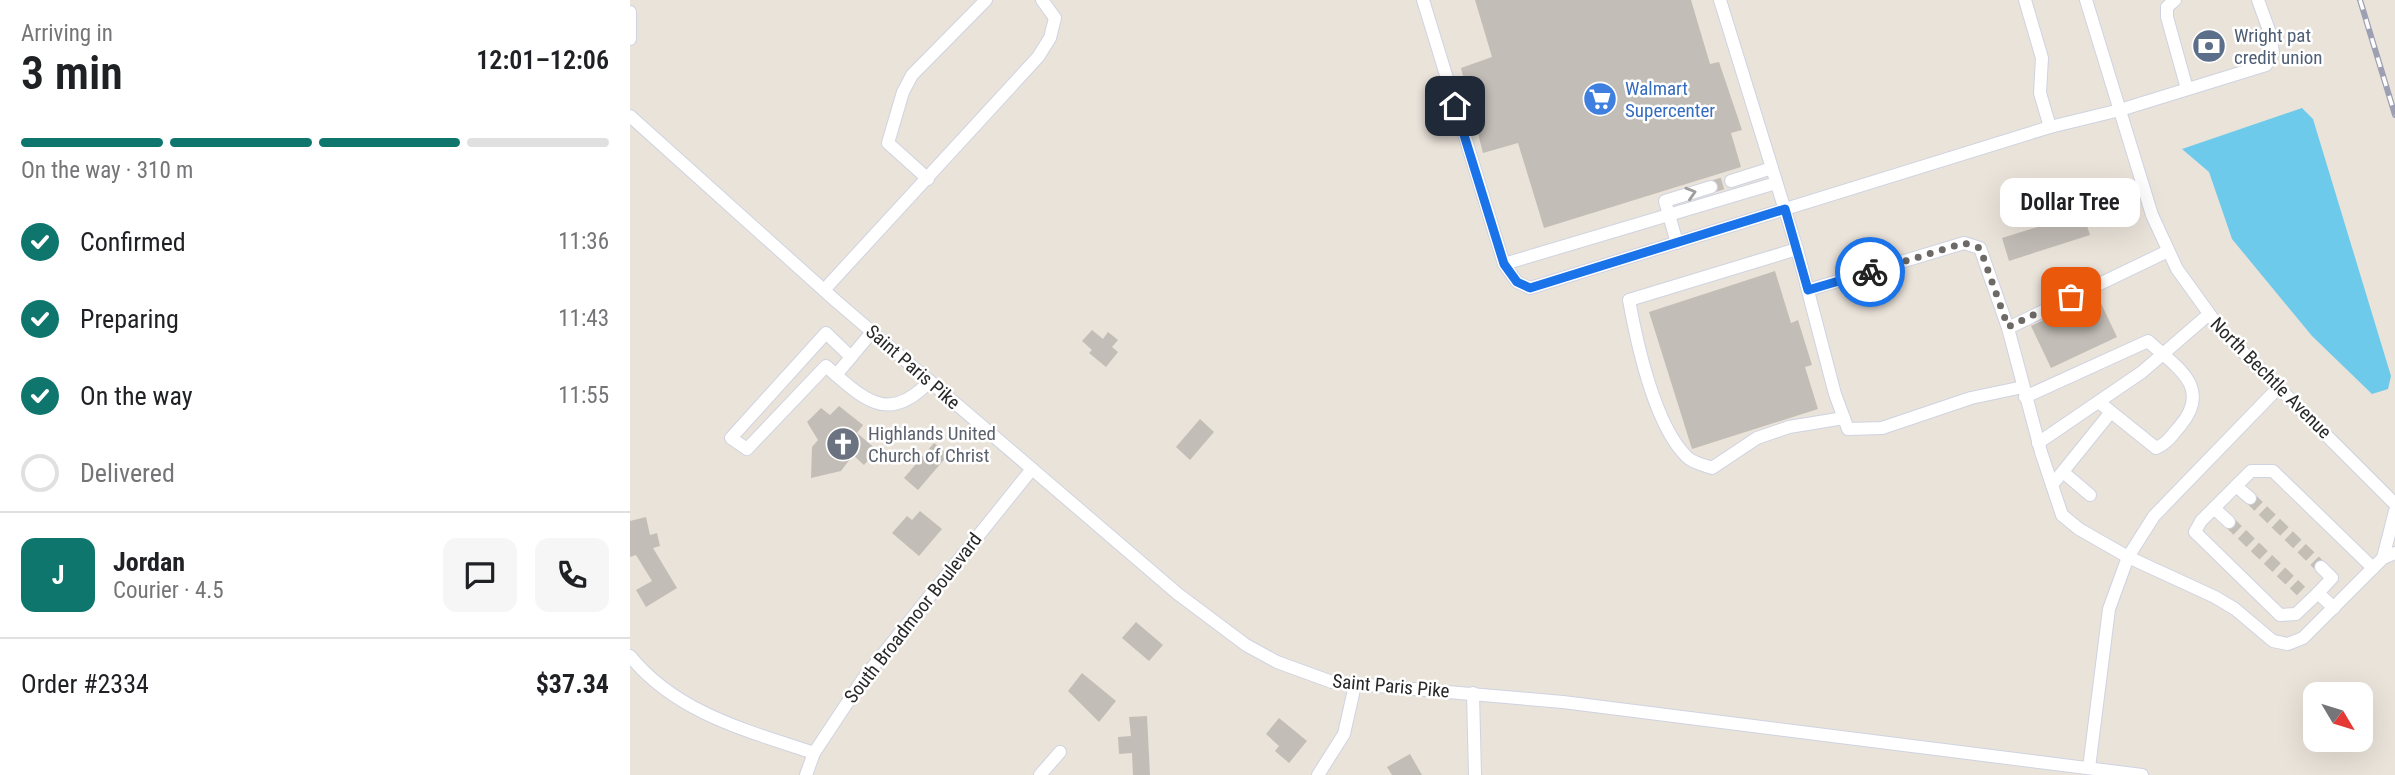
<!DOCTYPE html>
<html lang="en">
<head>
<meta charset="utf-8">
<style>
  :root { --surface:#fff; --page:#f6f6f6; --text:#202124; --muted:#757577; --line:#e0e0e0; --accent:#0f766e }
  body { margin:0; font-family:"Roboto Condensed",sans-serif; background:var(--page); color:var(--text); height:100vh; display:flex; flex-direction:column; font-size:26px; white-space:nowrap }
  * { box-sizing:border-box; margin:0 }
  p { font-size:23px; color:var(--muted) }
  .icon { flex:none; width:38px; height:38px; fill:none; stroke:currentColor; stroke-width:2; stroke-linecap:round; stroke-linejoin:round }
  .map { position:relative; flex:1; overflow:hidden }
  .drawer { display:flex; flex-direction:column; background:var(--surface); width:630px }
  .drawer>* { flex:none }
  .needle { width:46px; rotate:128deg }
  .controls { position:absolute; left:1673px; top:682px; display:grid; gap:14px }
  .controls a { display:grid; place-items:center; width:70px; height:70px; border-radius:14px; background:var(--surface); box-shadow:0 7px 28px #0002; font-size:35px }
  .pin { position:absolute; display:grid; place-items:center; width:60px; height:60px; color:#fff; margin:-30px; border-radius:14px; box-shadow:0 4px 10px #0006 }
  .courier { position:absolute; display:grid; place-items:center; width:70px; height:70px; margin:-35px; border:5px solid #1a73e8; border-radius:50%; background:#fff; color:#222; box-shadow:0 2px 9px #0007 }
  .bubble { position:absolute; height:49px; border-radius:14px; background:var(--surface); box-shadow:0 7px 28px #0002; font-size:23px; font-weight:600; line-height:49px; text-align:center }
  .overview em { font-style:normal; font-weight:600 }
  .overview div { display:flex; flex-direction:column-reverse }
  .overview { display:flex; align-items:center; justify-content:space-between; height:119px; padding:0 21px }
  h1 { font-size:46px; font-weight:600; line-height:52px }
  .bar { display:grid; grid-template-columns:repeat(4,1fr); gap:10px 7px; align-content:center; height:84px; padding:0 21px }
  .bar i { height:9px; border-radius:5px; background:var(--line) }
  .bar .on { background:var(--accent) }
  .bar p { grid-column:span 4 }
  .line { display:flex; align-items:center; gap:18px; padding:0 21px; border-top:2px solid var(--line) }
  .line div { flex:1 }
  .round { display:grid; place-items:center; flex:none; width:74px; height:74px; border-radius:14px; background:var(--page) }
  ol { padding:0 21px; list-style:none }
  li { display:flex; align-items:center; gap:21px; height:77px }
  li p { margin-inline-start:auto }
  li .icon { padding:7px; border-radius:50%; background:var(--accent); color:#fff; stroke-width:4 }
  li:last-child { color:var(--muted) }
  li i { width:38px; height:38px; border:4px solid var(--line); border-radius:50% }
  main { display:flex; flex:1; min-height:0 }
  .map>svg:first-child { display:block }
  .water { fill:#6ecaeb }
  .building { fill:#c2bdb6 }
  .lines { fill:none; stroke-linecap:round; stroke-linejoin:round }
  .minor-tunnel { stroke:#c3beb6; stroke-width:12; stroke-dasharray:12 6; stroke-linecap:butt }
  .minor-casing { stroke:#cfd3e1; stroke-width:14 }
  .minor { stroke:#fff; stroke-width:12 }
  .rail-casing { stroke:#9da0b2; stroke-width:6 }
  .rail { stroke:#fff; stroke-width:3.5; stroke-dasharray:10; stroke-linecap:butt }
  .oneway { stroke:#9e9e9e }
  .done { stroke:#6c6966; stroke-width:7; stroke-dasharray:0 12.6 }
  .route { stroke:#1a73e8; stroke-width:9 }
  .labels { text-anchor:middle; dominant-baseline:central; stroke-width:5; stroke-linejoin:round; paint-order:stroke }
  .service-label { font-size:19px; fill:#4e5e75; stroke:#fff; text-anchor:start }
  .shop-label { font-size:19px; fill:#366cbe; stroke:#fff; text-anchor:start }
  .street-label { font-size:19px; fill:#282828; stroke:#fff }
  .worship-label { font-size:19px; fill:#5b616d; stroke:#fff; text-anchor:start }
</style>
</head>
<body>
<main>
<section class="drawer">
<div class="overview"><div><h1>3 min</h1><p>Arriving in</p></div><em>12:01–12:06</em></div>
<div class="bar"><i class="on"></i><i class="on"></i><i class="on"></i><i></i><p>On the way · 310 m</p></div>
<ol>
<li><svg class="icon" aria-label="check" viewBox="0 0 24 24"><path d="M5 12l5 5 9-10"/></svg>Confirmed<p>11:36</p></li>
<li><svg class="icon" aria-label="check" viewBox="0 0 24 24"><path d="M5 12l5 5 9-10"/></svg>Preparing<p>11:43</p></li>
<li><svg class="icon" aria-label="check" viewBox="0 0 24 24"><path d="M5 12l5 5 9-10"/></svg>On the way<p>11:55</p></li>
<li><i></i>Delivered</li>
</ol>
<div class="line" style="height:126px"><b class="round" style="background:var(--accent);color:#fff">J</b><div><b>Jordan</b><p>Courier · 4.5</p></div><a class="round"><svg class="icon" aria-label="chat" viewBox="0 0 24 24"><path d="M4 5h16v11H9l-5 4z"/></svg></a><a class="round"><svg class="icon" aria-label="phone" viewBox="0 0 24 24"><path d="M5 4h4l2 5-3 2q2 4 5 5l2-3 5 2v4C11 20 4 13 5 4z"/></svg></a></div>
<div class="line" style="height:91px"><div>Order #2334</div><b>$37.34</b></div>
</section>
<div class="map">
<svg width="1765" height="775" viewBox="0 0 1765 775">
  <rect width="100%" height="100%" fill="#eae3da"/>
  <path class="water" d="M1672 108 1683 119 1761 376 1758 389 1742 394 1682 336 1602 239 1579 172 1552 149Z"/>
  <g class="building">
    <path d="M845 0H1061L1080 64 1089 62 1112 130 1101 133 1111 167 914 228 888 143 853 153 831 68 862 57Z"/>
    <path d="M1453 213 1460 235 1379 261 1372 238Z"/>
    <path d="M1145 271 1161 323 1168 320 1182 365 1175 367 1188 409 1062 449 1019 312Z"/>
    <path d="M1467 295 1487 337 1421 368 1401 326Z"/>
    <path d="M462 330 473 339 478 332 488 340 482 347 488 352 476 367 459 353 462 350 452 341Z"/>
    <path d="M209 406 233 425 227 433 247 450 234 465 223 455 211 471 181 478 182 447 188 440 177 422 191 408 200 415Z"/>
    <path d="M570 419 584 432 560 460 546 447Z"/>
    <path d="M304 443 318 455 288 490 274 478Z"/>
    <path d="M290 511 312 529 289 556 262 533 277 516 282 520Z"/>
    <path d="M16 517 20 535 27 533 30 546 23 548 47 588 16 607 6 590 22 581 6 555 0 557V521Z"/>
    <path d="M506 622 533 645 519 661 492 638Z"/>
    <path d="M452 673 486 701 469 722 438 691Z"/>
    <path d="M517 716 520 775H503L502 753 489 754 488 737 501 736 499 717Z"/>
    <path d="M649 718 677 741 659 763 645 751 649 746 636 734Z"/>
    <path d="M780 754 792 775H762L757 767Z"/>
  </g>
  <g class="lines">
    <g class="minor-tunnel">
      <path d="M1081 187 1101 181"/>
      <path d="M1620 498 1691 567"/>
      <path d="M1599 522 1671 591"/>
    </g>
    <g class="minor-casing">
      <g id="minor">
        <path d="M793 0 874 264 887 282 900 288 1420 127 1490 110 1636 65 1643 53 1640 33 1628 0"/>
        <path d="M1090 0 1167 249 1205 394 1218 429 1252 428 1341 398 1393 387"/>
        <path d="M1395 0 1412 58 1410 93 1420 127"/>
        <path d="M1456 0 1522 215 1547 269 1591 330 1765 504"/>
        <path d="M1545 0 1537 7V17L1557 89"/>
        <path d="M0 12V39"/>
        <path d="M0 116 206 301 548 594 616 645 647 662 702 682 933 702 1512 775"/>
        <path d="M298 179 258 143 273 92 282 75 356 0"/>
        <path d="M1101 181 1142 168"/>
        <path d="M1047 243 1035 201 1081 187"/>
        <path d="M1167 249 999 300C1007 344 1025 426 1057 457 1063 463 1074 465 1082 468L1127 438 1159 427 1214 418"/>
        <path d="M1538 251 1378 328 1411 452 1432 515 1449 529 1498 557 1585 597 1605 609 1643 641 1658 644 1673 638 1753 558 1765 553"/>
        <path d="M874 264 1146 183"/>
        <path d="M194 290 408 57 420 38 425 18 412 0"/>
        <path d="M1178 290 1334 243 1350 248 1378 328"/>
        <path d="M242 332 206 375C239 404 262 421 300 381"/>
        <path d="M206 375 196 366 117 449 101 438 196 333 221 357"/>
        <path d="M1395 397 1518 341C1546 367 1583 387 1550 426 1542 435 1537 444 1526 448L1470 403"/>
        <path d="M1408 443 1512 372 1578 315"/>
        <path d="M1433 472 1460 495"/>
        <path d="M1422 485 1481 412"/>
        <path d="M1606 486 1620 498"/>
        <path d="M1584 508 1599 522"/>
        <path d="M1753 558 1765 511"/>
        <path d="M1688 593 1702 578 1691 567"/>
        <path d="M1704 608 1688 593 1666 614 1650 615 1565 532 1571 521 1621 471H1643L1743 568"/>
        <path d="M0 656C46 713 118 731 184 753"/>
        <path d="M843 693 845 775"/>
        <path d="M1459 768 1479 609 1498 557 1524 516 1648 388"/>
        <path d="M176 775 184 753 233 679 402 469"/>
        <path d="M410 775 430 752"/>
        <path d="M688 775 714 734 725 685"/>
      </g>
    </g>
    <use href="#minor" class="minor"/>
    <g class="rail-casing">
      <path id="rail" d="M1730 0 1765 115"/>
    </g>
    <use href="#rail" class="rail"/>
  </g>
  <defs><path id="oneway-chevron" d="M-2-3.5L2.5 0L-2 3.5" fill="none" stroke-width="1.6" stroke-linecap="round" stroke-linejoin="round" transform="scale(1.75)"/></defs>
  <use class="oneway" href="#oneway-chevron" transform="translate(1061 193) rotate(-17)"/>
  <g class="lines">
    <path class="done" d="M1240 272 1334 243 1350 248 1378 327 1441 297"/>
    <path class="route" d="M825 106 874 264 887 282 900 288 1155 209 1178 290 1240 272"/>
  </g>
  <defs>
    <g id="bank-disc" transform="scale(1.75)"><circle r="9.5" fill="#5c6f8a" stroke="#fff"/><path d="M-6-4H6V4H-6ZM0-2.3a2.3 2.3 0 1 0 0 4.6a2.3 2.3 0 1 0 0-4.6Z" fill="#fff"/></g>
    <g id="supermarket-disc" transform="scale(1.75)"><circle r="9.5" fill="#3f7fe0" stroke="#fff"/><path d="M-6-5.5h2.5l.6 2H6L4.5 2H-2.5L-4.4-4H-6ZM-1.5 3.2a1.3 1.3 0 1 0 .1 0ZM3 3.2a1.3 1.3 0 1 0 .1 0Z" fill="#fff"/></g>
    <g id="church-disc" transform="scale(1.75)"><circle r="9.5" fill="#6b7280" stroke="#fff"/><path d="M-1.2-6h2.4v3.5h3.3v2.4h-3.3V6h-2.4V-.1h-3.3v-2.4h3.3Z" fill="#fff"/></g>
  </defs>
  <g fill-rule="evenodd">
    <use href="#bank-disc" x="1579" y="46"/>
    <use href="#supermarket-disc" x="970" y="99"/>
    <use href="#church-disc" x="213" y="444"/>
  </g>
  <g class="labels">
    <g class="service-label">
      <text x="1604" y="35">Wright pat<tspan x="1604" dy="22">credit union</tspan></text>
    </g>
    <g class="shop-label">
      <text x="995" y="88">Walmart<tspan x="995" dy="22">Supercenter</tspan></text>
    </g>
    <g class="street-label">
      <text transform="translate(283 367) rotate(41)">Saint Paris Pike</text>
      <text transform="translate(1641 378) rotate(45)">North Bechtle Avenue</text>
      <text transform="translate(283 618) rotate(-52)">South Broadmoor Boulevard</text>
      <text transform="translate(761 686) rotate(5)">Saint Paris Pike</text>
    </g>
    <g class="worship-label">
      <text x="238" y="433">Highlands United<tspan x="238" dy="22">Church of Christ</tspan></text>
    </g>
  </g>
</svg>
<div class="controls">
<a><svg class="needle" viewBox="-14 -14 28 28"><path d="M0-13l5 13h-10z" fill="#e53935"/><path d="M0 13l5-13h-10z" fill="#757577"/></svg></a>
</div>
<div class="pin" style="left:1441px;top:297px;background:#ea580c"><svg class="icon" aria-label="bag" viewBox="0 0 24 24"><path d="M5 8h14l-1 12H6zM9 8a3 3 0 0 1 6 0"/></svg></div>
<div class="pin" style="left:825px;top:106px;background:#1f2937"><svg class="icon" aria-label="home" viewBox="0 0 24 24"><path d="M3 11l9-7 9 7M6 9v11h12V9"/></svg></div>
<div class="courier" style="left:1240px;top:272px"><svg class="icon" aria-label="bike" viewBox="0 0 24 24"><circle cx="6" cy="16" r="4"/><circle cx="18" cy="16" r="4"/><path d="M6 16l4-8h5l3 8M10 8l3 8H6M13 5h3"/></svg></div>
<div class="bubble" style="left:1370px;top:178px;width:140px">Dollar Tree</div>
</div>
</main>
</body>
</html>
